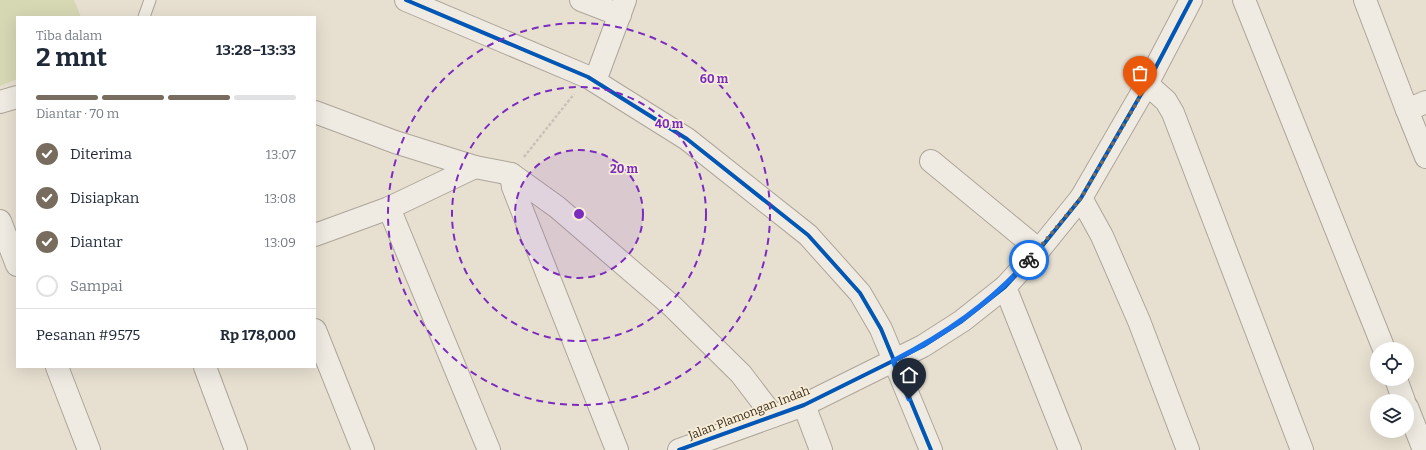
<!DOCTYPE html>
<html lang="id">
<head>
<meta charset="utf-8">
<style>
  :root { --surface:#fff; --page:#f2f2f3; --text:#1f2937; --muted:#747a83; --line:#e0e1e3; --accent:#786c5e }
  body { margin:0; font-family:Bitter,serif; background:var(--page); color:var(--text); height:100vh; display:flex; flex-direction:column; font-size:15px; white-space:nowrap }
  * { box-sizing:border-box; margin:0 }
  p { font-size:13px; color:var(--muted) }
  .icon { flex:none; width:22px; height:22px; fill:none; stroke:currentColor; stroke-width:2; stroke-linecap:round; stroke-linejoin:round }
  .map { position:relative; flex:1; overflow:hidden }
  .drawer { position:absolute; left:16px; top:16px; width:300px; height:352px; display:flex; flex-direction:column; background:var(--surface); border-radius:0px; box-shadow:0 4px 16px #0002 }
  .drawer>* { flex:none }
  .tools { position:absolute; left:1370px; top:342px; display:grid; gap:8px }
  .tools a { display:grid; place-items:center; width:44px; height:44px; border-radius:50%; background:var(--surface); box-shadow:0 4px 16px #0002; font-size:20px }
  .pin { position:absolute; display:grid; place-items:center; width:34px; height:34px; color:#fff; margin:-41px -17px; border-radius:50% 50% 50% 0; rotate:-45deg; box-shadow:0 0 4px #0007 }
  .pin .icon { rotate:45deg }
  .courier { position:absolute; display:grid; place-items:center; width:40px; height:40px; margin:-20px; border:3px solid #1a73e8; border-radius:50%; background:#fff; color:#222; box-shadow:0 1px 5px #0007 }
  .headline em { font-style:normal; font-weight:700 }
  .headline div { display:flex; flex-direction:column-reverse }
  .headline { display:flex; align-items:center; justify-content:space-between; height:68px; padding:0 20px }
  h1 { font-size:26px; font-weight:700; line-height:30px }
  .bar { display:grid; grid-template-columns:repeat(4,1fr); gap:6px 4px; align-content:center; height:48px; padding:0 20px }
  .bar i { height:5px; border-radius:3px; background:var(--line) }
  .bar .on { background:var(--accent) }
  .bar p { grid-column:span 4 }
  .line { display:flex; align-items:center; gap:10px; padding:0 20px; border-top:1px solid var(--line) }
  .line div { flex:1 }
  ol { padding:0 20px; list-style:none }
  li { display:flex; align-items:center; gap:12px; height:44px }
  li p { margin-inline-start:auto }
  li .icon { padding:4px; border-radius:50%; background:var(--accent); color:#fff; stroke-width:4 }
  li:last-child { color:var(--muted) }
  li i { width:22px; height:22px; border:2px solid var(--line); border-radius:50% }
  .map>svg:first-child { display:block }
  .green { fill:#d6d7b3 }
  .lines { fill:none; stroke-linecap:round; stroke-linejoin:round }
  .lane-casing { stroke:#ada599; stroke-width:13 }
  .street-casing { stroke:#ada599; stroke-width:24 }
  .path { stroke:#c8c2b9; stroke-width:2.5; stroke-dasharray:3 2; stroke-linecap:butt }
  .lane { stroke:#efebe3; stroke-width:11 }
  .street { stroke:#efebe3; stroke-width:22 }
  .cycleway-casing { stroke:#f7eed8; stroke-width:6 }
  .cycleway { stroke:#0057b8; stroke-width:4 }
  .done { stroke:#786c5e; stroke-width:4; stroke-dasharray:0 7.2 }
  .route { stroke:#1a73e8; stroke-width:5 }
  .ring { fill:none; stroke:#7b2cbf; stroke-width:2; stroke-dasharray:7 5 }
  .labels { text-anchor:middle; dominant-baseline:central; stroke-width:3.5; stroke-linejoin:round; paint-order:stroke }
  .street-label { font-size:12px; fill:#3d2e20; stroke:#f7eed8 }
  .centre { fill:#7b2cbf; stroke:#f7eed8; stroke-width:2 }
  .ring-label { font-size:12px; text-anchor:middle; font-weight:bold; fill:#7b2cbf; stroke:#f7eed8; stroke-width:3.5; stroke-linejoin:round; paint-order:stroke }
</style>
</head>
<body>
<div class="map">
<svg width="1426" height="450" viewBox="0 0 1426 450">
  <rect width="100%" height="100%" fill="#e7e0d1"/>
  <path class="green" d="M0 0H74L81 17H17V79L0 86Z"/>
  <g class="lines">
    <g class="lane-casing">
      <path id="lane" d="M144 17 150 0"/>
    </g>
    <g class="street-casing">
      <g id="street">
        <path d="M406 0 588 77 687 139 808 235 860 293 881 329 931 450"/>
        <path d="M581 0 620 15"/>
        <path d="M1244 0 1384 349"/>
        <path d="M1365 0 1407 110"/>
        <path d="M595 81 625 0"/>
        <path d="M1147 84 1166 101 1173 113 1302 450"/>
        <path d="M0 102 17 97"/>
        <path d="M1426 102 1407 110 1426 157"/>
        <path d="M315 112 395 142 475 167 511 174 557 207 672 306 741 374 773 416"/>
        <path d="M931 161 1039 250"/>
        <path d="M511 174 513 187 522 210 617 450"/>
        <path d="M1081 198 1102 236 1139 321 1188 450"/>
        <path d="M389 208 489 450"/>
        <path d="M0 221 17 265"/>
        <path d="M315 235 389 208 475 167"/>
        <path d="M1005 287 1070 450"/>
        <path d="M315 330 363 450"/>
        <path d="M57 367 89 450"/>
        <path d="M205 367 236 450"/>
        <path d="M1396 379 1404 401"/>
        <path d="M804 405 821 450"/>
        <path d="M1407 407 1424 450"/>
        <path d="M679 450 804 405 923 346 962 321 1005 287 1039 250 1081 198 1147 84 1191 0"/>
      </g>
    </g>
    <path class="path" d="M524 157 574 94"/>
    <use href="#lane" class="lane"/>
    <use href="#street" class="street"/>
    <g class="cycleway-casing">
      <g id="cycleway">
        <path d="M406 0 588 77 687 139 808 235 860 293 881 329 931 450"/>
        <path d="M679 450 804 405 923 346 962 321 1005 287 1039 250 1081 198 1147 84 1191 0"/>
      </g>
    </g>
    <use href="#cycleway" class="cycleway"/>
  </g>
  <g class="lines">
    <path class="done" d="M1029 260 1081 198 1140 97"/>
    <path class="route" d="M909 399 893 361C946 334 989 304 1029 260"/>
  </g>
  <circle cx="579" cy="214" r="64" fill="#7b2cbf" fill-opacity=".12"/>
  <g class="ring">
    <circle cx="579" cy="214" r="64"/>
    <circle cx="579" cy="214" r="127"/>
    <circle cx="579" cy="214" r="191"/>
  </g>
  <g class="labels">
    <g class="street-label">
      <text transform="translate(749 413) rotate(-21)">Jalan Plamongan Indah</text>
    </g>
  </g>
  <circle cx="579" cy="214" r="6" class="centre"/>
  <g class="ring-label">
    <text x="714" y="83">60 m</text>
    <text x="669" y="128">40 m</text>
    <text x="624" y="173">20 m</text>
  </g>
</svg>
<div class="tools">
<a><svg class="icon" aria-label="locate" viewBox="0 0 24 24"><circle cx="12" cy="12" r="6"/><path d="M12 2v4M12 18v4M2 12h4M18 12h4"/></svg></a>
<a><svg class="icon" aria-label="layers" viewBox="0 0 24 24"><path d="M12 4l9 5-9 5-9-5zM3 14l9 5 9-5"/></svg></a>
</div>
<div class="pin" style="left:1140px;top:97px;background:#ea580c"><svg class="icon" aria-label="bag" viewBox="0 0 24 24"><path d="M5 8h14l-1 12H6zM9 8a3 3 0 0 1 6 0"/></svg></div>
<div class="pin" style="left:909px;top:399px;background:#1f2937"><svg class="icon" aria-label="home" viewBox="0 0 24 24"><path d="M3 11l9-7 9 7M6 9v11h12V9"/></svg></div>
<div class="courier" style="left:1029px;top:260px"><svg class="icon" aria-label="bike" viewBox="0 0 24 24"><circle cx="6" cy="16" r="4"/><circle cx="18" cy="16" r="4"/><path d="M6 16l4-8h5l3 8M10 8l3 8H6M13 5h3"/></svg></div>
<section class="drawer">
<div class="headline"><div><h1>2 mnt</h1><p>Tiba dalam</p></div><em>13:28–13:33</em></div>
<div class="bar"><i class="on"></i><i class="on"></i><i class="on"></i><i></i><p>Diantar · 70 m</p></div>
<ol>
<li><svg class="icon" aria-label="check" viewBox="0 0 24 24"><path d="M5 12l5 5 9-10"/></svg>Diterima<p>13:07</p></li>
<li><svg class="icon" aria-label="check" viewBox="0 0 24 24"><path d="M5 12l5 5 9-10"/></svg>Disiapkan<p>13:08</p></li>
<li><svg class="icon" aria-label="check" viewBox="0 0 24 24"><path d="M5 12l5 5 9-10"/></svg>Diantar<p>13:09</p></li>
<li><i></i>Sampai</li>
</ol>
<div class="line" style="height:52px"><div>Pesanan #9575</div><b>Rp 178,000</b></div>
</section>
</div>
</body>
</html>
